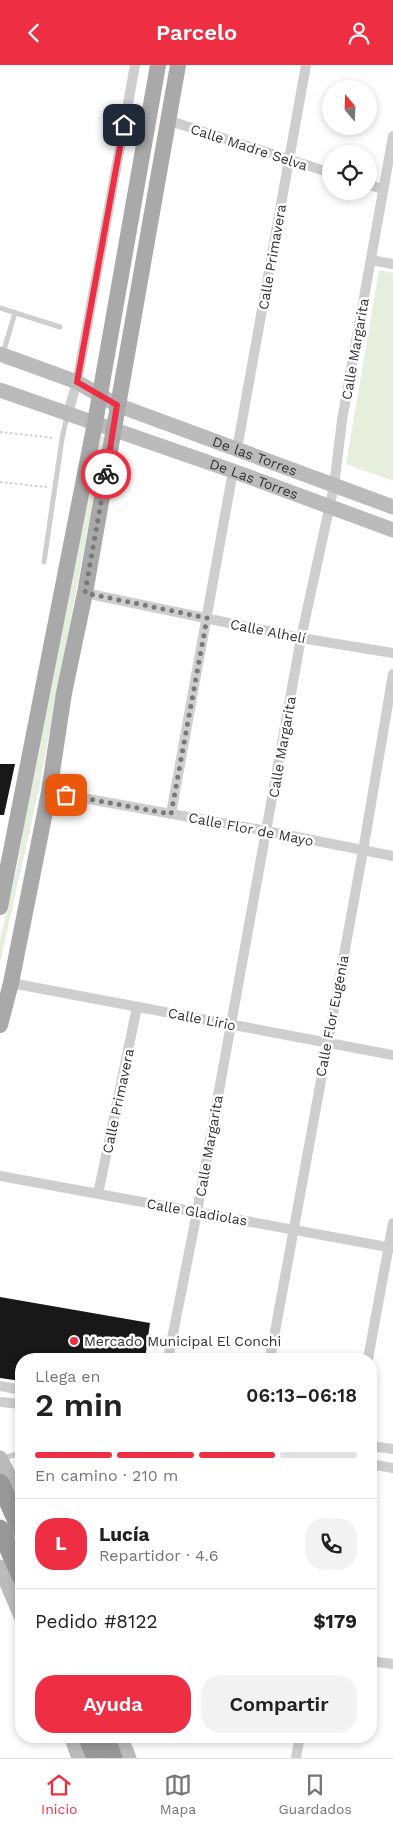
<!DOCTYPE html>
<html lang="es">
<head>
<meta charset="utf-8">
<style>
  :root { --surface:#fff; --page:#f2f2f2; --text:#222; --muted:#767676; --line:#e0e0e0; --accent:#ed2e43 }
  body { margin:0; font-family:"Work Sans",sans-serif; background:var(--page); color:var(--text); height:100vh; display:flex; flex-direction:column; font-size:19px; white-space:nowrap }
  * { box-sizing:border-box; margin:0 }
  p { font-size:16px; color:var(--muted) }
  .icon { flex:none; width:28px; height:28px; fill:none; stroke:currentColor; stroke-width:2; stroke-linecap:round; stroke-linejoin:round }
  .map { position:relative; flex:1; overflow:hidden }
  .sheet { position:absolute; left:15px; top:1288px; width:362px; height:390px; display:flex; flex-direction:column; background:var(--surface); border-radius:20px; box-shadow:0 2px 8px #0003 }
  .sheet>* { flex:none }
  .needle { width:32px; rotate:341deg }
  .buttons { position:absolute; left:322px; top:15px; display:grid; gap:10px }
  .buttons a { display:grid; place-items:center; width:55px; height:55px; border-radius:50%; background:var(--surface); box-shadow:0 2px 8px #0003; font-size:25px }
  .pin { position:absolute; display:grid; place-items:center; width:42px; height:42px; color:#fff; margin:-21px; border-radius:10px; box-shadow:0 2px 8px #0006 }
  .courier { position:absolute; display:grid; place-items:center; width:50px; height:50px; margin:-25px; border:4px solid #ed2e43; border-radius:50%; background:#fff; color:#222; box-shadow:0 1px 6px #0007 }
  .headline em { font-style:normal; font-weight:600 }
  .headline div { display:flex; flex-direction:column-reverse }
  .headline { display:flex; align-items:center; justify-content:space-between; height:85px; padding:0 20px }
  h1 { font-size:32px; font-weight:600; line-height:38px }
  .bar { display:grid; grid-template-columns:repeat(4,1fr); gap:8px 5px; align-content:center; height:60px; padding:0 20px }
  .bar i { height:6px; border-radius:4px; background:var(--line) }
  .bar .on { background:var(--accent) }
  .bar p { grid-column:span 4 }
  .line { display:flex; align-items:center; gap:12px; padding:0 20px; border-top:1px solid var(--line) }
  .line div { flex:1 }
  .round { display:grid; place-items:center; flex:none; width:52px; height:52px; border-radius:20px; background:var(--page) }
  .cta { display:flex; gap:10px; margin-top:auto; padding:10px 20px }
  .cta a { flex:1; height:58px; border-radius:20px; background:var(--accent); color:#fff; font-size:20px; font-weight:600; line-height:58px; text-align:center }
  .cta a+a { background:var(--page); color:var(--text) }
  header { display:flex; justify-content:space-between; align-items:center; height:65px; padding:0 20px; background:var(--accent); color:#fff; font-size:22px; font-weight:600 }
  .menu { display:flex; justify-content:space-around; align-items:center; height:70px; border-top:1px solid var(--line); background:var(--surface); font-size:14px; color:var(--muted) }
  .menu a { display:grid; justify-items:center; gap:2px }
  .menu .on { color:var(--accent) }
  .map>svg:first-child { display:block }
  .green { fill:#e7eede }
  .building { fill:#181818 }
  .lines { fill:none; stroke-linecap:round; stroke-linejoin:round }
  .path { stroke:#cecece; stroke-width:2; stroke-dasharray:2.5 2.5; stroke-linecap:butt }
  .lane { stroke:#cecece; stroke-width:5 }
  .street { stroke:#cecece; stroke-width:10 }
  .secondary { stroke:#bbb; stroke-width:15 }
  .primary { stroke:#a9a9a9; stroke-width:16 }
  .highway { stroke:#989898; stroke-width:19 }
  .highway-bridge { stroke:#989898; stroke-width:19 }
  .done { stroke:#797979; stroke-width:5; stroke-dasharray:0 9 }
  .route { stroke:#ed2e43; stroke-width:6 }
  .poi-dot { fill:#ed2e43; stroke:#fff; stroke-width:2 }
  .labels { text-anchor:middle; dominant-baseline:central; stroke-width:5; stroke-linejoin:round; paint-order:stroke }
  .street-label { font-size:14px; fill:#313131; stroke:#fff }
  .poi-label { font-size:14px; fill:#313131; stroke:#fff; text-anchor:start }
</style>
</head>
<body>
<header><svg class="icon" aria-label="back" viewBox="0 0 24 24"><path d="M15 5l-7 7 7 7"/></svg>Parcelo<svg class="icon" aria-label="person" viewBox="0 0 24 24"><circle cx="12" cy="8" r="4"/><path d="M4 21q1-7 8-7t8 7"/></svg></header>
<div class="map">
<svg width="393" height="1693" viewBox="0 0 393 1693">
  <rect width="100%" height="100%" fill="#fff"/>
  <g class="green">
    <path d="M379 205 393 208V416L346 399Z"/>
    <path d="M101 370 105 373 37 733 0 898V875L19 793 28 733Z"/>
  </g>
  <g class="building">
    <path d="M0 699H15L4 750H0Z"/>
    <path d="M0 1232 150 1258 145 1294H21V1316L0 1313Z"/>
  </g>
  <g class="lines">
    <g class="path">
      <path d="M0 367 55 373"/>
      <path d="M0 417 47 422"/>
    </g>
    <g class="lane">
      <path d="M0 243 60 262"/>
      <path d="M3 288 15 248"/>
      <path d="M44 497 62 374 67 351"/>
      <path d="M3 1393 21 1388"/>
    </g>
    <g class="street">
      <path d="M167 55 331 108"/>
      <path d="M369 120 383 124"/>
      <path d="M371 195 393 199"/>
      <path d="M68 348 77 317 135 0"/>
      <path d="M237 384 306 0"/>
      <path d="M85 528 301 573 393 588"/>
      <path d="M49 727 267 766 393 791"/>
      <path d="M171 749 233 406"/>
      <path d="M11 918 393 990"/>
      <path d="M0 1111 393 1183"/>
      <path d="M98 1129 137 942"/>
      <path d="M168 1294 197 1147 301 573 334 421 342 355 393 71"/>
      <path d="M270 1294 363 786 393 609"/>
      <path d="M368 1294 393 1158"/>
      <path d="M0 1321 21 1325"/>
      <path d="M0 1337 21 1339"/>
      <path d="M371 1381 393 1384"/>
      <path d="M371 1399 393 1403"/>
      <path d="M371 1596 393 1599"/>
      <path d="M296 1693 300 1671"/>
    </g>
    <g class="secondary">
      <path id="s1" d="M0 289 77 317 117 340 393 442"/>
      <path id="s2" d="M0 325 233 406 393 465"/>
      <path d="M0 1393 21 1434"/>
      <path d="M0 1502 21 1551"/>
      <path d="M71 1671 79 1693"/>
      <path d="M120 1671 129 1693"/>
    </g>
    <g class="primary">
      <path d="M0 842 95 358 158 0"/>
      <path d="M0 960 11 918 49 727 64 628 85 528 178 0"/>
    </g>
    <g class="highway">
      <path d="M0 1464 21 1511"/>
      <path d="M87 1671 96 1693"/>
      <path d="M105 1671 113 1693"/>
    </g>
    <path class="highway-bridge" d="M0 1418 21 1465"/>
  </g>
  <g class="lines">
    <path class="done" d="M66 730 171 749 207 553 85 528 106 409"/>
    <path class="route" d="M106 409 117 340 77 317 124 60"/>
  </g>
  <circle class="poi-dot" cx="74" cy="1276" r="5"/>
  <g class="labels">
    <g class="street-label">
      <text transform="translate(249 82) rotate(18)">Calle Madre Selva</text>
      <text transform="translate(272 192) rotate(-80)">Calle Primavera</text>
      <text transform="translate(355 284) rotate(-80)">Calle Margarita</text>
      <text stroke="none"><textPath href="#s1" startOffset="275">De las Torres</textPath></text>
      <text stroke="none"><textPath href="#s2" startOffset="269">De Las Torres</textPath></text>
      <text transform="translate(268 566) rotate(11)">Calle Alhelí</text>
      <text transform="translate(282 682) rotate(-80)">Calle Margarita</text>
      <text transform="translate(251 764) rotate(11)">Calle Flor de Mayo</text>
      <text transform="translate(332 951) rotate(-79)">Calle Flor Eugenia</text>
      <text transform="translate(202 954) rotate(11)">Calle Lirio</text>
      <text transform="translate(118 1036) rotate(-78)">Calle Primavera</text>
      <text transform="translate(209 1081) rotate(-80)">Calle Margarita</text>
      <text transform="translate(197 1147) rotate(10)">Calle Gladiolas</text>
    </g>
    <g class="poi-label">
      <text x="84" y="1276">Mercado Municipal El Conchi</text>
    </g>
  </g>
</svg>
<div class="buttons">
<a><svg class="needle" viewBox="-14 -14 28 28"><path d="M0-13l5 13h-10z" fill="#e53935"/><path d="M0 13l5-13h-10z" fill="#767676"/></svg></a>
<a><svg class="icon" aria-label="locate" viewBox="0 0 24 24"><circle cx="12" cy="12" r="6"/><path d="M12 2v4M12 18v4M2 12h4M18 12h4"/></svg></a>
</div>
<div class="pin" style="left:66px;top:730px;background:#ea580c"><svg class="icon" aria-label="bag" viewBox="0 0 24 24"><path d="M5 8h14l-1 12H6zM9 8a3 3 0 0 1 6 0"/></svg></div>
<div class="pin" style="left:124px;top:60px;background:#1f2937"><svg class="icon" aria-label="home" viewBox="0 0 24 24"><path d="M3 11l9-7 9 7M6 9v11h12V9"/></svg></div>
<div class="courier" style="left:106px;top:409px"><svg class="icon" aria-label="bike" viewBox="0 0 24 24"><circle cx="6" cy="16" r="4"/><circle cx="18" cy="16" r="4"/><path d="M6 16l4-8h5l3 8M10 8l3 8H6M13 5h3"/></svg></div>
<section class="sheet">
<div class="headline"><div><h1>2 min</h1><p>Llega en</p></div><em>06:13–06:18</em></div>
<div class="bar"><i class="on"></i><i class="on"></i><i class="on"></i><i></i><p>En camino · 210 m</p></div>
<div class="line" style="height:90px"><b class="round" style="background:var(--accent);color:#fff">L</b><div><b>Lucía</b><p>Repartidor · 4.6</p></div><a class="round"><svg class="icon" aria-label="phone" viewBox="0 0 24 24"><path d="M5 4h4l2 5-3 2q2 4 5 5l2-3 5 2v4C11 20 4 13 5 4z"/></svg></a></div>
<div class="line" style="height:65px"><div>Pedido #8122</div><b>$179</b></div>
<div class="cta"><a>Ayuda</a><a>Compartir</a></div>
</section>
</div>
<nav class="menu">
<a class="on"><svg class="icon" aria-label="home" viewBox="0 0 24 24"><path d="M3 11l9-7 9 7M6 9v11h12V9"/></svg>Inicio</a>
<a><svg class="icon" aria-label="map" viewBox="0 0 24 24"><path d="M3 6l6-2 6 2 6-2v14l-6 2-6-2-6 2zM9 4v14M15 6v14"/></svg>Mapa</a>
<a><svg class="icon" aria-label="saved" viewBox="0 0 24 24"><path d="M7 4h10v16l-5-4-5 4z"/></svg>Guardados</a>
</nav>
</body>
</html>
